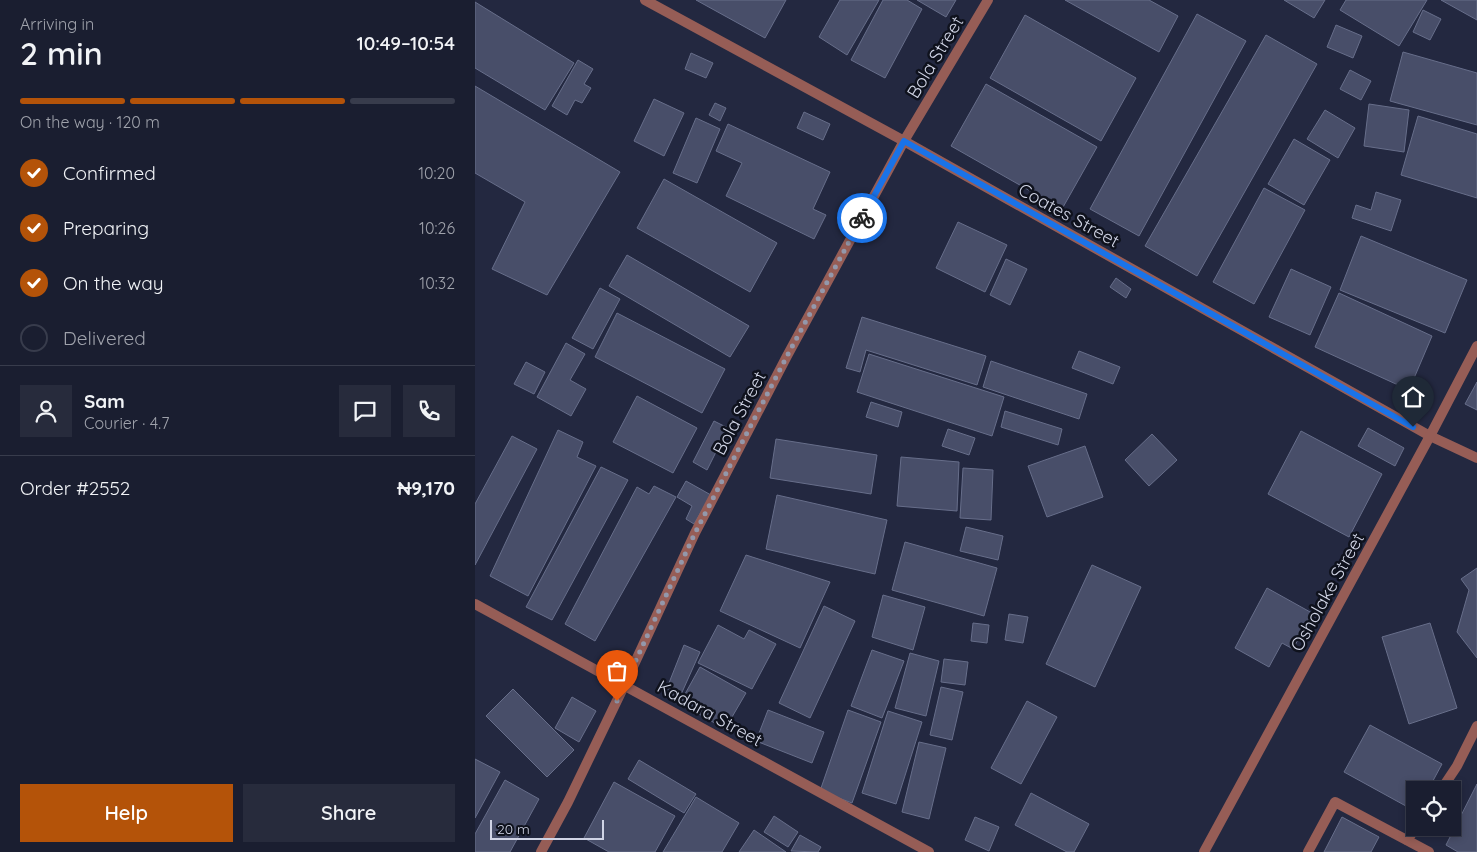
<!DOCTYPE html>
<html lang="en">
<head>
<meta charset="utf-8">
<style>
  :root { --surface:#1a1e30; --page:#272b3c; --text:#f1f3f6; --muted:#9fa2ab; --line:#383c4c; --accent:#b45309 }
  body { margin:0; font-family:Quicksand,sans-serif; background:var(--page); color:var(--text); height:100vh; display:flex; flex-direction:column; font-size:19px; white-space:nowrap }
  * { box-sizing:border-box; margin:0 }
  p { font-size:16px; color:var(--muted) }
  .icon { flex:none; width:28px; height:28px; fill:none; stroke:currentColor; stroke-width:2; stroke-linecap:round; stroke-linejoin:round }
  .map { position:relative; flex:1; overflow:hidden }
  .sheet { display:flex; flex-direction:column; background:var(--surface); width:475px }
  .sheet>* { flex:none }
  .fabs { position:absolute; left:931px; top:781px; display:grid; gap:10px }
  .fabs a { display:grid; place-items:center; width:55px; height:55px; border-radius:0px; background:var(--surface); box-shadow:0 2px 8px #0003,0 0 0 1px var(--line); font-size:25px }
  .scale { position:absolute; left:15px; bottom:12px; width:114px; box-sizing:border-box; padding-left:5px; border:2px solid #d0d4e5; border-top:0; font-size:14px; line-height:18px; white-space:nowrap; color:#d0d4e5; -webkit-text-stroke:4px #0f121d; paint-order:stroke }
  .pin { position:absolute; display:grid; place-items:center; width:42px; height:42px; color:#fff; margin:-51px -21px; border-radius:50% 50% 50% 0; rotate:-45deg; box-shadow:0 0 5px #0007 }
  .pin .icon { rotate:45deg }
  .courier { position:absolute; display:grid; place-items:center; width:50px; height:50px; margin:-25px; border:4px solid #1a73e8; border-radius:50%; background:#fff; color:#222; box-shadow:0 1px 6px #0007 }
  .overview em { font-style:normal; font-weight:600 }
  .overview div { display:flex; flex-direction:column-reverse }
  .overview { display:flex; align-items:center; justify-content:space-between; height:85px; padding:0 20px }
  h1 { font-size:32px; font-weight:600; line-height:38px }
  .bar { display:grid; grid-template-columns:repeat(4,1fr); gap:8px 5px; align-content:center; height:60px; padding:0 20px }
  .bar i { height:6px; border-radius:4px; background:var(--line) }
  .bar .selected { background:var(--accent) }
  .bar p { grid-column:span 4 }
  .line { display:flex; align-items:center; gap:12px; padding:0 20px; border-top:1px solid var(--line) }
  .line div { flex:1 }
  .round { display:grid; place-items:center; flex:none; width:52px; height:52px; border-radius:0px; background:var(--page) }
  ol { padding:0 20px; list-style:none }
  li { display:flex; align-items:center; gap:15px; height:55px }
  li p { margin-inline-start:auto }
  li .icon { padding:5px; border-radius:50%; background:var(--accent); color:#fff; stroke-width:4 }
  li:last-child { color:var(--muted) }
  li i { width:28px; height:28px; border:2px solid var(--line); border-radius:50% }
  .primary-button { display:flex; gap:10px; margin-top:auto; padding:10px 20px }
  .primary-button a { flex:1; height:58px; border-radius:0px; background:var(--accent); color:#fff; font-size:20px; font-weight:600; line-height:58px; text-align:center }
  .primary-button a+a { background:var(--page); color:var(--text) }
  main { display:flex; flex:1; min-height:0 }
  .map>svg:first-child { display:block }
  .building { fill:#484e69; stroke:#676e8a }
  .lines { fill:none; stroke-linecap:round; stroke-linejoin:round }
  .service { stroke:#965d56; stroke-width:10 }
  .minor { stroke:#965d56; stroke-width:10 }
  .done { stroke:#9398ab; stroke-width:5; stroke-dasharray:0 9 }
  .route { stroke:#1a73e8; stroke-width:6 }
  .labels { text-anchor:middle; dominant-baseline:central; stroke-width:5; stroke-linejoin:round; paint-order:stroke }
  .street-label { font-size:18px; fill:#d0d4e5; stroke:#0f121d }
</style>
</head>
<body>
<main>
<section class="sheet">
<div class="overview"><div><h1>2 min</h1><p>Arriving in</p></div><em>10:49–10:54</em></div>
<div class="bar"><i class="selected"></i><i class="selected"></i><i class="selected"></i><i></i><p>On the way · 120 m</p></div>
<ol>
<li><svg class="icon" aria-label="check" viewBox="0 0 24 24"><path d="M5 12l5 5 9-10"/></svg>Confirmed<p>10:20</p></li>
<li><svg class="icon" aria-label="check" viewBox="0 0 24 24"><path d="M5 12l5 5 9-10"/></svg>Preparing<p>10:26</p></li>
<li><svg class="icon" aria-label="check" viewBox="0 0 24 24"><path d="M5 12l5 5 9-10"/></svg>On the way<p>10:32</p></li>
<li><i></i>Delivered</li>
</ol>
<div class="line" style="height:90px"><a class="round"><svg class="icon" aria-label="person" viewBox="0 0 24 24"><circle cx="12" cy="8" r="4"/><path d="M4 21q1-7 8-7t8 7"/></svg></a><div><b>Sam</b><p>Courier · 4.7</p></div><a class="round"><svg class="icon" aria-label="chat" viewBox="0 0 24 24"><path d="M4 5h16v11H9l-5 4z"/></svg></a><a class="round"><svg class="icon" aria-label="phone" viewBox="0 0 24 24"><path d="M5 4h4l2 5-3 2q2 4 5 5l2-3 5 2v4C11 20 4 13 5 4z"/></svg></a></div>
<div class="line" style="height:65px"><div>Order #2552</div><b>₦9,170</b></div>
<div class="primary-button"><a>Help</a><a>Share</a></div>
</section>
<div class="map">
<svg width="1002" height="852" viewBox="0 0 1002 852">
  <rect width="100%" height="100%" fill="#232840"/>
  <g class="building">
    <path d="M221 0H311L290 38Z"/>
    <path d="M365 0H404L372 55 344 37Z"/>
    <path d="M408 0H432L447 9 410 78 376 60Z"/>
    <path d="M442 0H481L471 17Z"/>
    <path d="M590 0H674L703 16 684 52Z"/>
    <path d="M809 0H850L839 18Z"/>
    <path d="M871 0H952L924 46 865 10Z"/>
    <path d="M966 0H1002V20Z"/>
    <path d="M0 2 99 63 70 110 0 68Z"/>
    <path d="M948 10 966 19 955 40 938 32Z"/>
    <path d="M722 14 771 41 664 236 615 209Z"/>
    <path d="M550 15 661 78 626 141 515 78Z"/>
    <path d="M861 25 887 36 878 58 852 47Z"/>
    <path d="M791 35 842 64 722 276 670 246Z"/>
    <path d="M928 52 1002 73V125L915 101Z"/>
    <path d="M216 53 238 63 231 78 210 69Z"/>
    <path d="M103 60 118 69 109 84 116 88 107 103 100 100 92 115 77 106Z"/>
    <path d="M875 70 896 81 886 100 865 89Z"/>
    <path d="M511 84 622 147 587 209 476 146Z"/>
    <path d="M0 86 145 172 72 295 17 269 50 202 0 173Z"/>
    <path d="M179 99 209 113 189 156 159 141Z"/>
    <path d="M240 103 251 108 245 121 234 115Z"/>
    <path d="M894 104 934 110 929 152 889 146Z"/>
    <path d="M850 110 880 128 863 158 832 139Z"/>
    <path d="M329 112 355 124 348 140 322 128Z"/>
    <path d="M943 116 1002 134V198L926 175Z"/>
    <path d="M221 118 245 129 222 183 198 173Z"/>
    <path d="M253 124 355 172 338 209 351 215 339 239 251 196 267 163 241 151Z"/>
    <path d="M819 139 855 160 829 205 793 184Z"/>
    <path d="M189 179 302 243 275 292 162 228Z"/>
    <path d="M789 188 830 210 779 304 738 282Z"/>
    <path d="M901 192 926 200 916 231 877 218 881 205 896 210Z"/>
    <path d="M483 222 532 245 510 292 461 268Z"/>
    <path d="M886 236 992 280 970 333 865 290Z"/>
    <path d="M152 255 274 326 255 357 134 286Z"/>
    <path d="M531 259 552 269 535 305 515 295Z"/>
    <path d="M816 269 856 287 835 335 794 317Z"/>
    <path d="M641 278 656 289 651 298 635 287Z"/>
    <path d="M125 288 145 299 118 349 97 338Z"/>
    <path d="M864 293 957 336 934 390 840 347Z"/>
    <path d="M142 313 250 369 227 413 120 357Z"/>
    <path d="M387 317 511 356 502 385 391 350 385 372 371 368Z"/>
    <path d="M91 343 110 354 95 380 111 389 96 416 62 397Z"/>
    <path d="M604 351 645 367 638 384 597 368Z"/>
    <path d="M394 354 529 397 517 436 382 392Z"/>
    <path d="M516 361 612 394 604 419 508 387Z"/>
    <path d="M51 362 70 372 59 394 39 384Z"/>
    <path d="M1002 382V410L990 404Z"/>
    <path d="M162 396 222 428 198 473 138 442Z"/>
    <path d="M396 402 427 412 423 427 391 417Z"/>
    <path d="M530 411 587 429 583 445 526 427Z"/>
    <path d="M239 421 253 428 232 470 218 462Z"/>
    <path d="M893 428 929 448 920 466 883 446Z"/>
    <path d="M473 429 500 438 494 455 467 446Z"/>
    <path d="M83 430 108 442 102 457 121 466 53 596 15 576Z"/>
    <path d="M826 431 907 474 874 537 793 494Z"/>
    <path d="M677 434 702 460 674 486 650 460Z"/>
    <path d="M37 436 62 449 0 565V504Z"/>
    <path d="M301 439 402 455 396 494 295 478Z"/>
    <path d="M610 446 628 497 572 517 553 466Z"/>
    <path d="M426 457 484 462 482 511 422 506Z"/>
    <path d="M126 467 153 480 77 620 51 607Z"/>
    <path d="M488 468 518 470 516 520 485 518Z"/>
    <path d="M211 481 236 495 219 524 211 519 217 506 202 497Z"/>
    <path d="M179 486 201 497 120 641 90 624 162 487 174 494Z"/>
    <path d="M302 495 412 520 400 574 291 549Z"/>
    <path d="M491 527 528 536 523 560 485 551Z"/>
    <path d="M430 542 522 568 509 616 417 590Z"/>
    <path d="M271 555 355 582 325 648 245 611Z"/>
    <path d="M617 565 666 587 620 687 571 664Z"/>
    <path d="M1002 568V658L982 632 994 590 986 579Z"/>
    <path d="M792 588 837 613 818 649 807 643 794 667 760 648Z"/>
    <path d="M408 595 450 607 438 650 397 637Z"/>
    <path d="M349 606 380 621 335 718 304 703Z"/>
    <path d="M534 614 553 617 548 643 530 640Z"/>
    <path d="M498 623 514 625 512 643 496 641Z"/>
    <path d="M955 623 982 708 934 724 907 637Z"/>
    <path d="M243 625 269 639 274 630 301 644 277 689 223 663Z"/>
    <path d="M209 645 225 652 204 699 190 693Z"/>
    <path d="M397 650 429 661 407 718 376 706Z"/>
    <path d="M435 653 464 661 451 716 420 708Z"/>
    <path d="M469 659 493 662 490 685 466 682Z"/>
    <path d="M225 667 271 693 250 729 205 703Z"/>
    <path d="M466 687 488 692 477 740 455 735Z"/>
    <path d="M38 689 99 750 72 777 11 716Z"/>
    <path d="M97 697 121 711 104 742 80 728Z"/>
    <path d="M552 701 582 717 546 784 516 768Z"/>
    <path d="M293 710 349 732 337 763 281 741Z"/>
    <path d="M373 710 406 722 377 803 345 791Z"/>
    <path d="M413 711 447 722 421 804 387 793Z"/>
    <path d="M895 725 967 764 953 790H940V811L869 772Z"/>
    <path d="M444 742 471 748 454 819 427 812Z"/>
    <path d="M0 759 25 772 0 818Z"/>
    <path d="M164 760 221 794 209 813 153 779Z"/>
    <path d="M30 780 64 799 35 852H0V834Z"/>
    <path d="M139 782 200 816 180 852H134L109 838Z"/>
    <path d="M1002 784V852H983L971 845Z"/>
    <path d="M556 793 614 824 599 852H592L540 825Z"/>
    <path d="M221 797 264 823 247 852H188Z"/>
    <path d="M299 816 323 832 313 847 289 832Z"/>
    <path d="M500 817 524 827 514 851 490 840Z"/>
    <path d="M867 817 904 837 896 852H849Z"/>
    <path d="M279 830 311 852H264Z"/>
    <path d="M325 835 346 847 343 852 316 851Z"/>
  </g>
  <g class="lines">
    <g class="service">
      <path d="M966 790 982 766 1002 726"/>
      <path d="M932 840 941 828"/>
      <path d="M833 852 860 802 954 852"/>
    </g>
    <g class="minor">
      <path d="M170 0 429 141 955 436 1002 458"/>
      <path d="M0 604 454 852"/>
      <path d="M66 852 93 802 150 684 220 533 312 356 429 141 513 0"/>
      <path d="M729 852 955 436 1002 346"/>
    </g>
  </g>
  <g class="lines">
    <path class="done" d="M142 701 220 533 312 356 387 218"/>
    <path class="route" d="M387 218 429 141 938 427"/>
  </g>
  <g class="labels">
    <g class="street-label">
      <text transform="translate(460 57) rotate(-59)">Bola Street</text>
      <text transform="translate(594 215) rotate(29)">Coates Street</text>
      <text transform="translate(264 413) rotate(-62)">Bola Street</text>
      <text transform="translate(852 592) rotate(-61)">Osholake Street</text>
      <text transform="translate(235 713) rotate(29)">Kadara Street</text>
    </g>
  </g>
</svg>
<div class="fabs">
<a><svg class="icon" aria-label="locate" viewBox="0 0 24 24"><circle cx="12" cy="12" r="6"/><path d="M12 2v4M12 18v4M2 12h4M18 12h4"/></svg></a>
</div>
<div class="scale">20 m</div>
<div class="pin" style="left:142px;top:701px;background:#ea580c"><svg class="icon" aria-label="bag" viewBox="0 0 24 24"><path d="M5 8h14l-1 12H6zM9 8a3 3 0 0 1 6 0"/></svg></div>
<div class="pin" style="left:938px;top:427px;background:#1f2937"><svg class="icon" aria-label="home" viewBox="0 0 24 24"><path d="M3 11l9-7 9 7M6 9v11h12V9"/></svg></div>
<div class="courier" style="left:387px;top:218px"><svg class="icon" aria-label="bike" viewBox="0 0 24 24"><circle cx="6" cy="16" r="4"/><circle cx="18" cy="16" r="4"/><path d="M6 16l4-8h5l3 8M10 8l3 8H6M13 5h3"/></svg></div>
</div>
</main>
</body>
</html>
